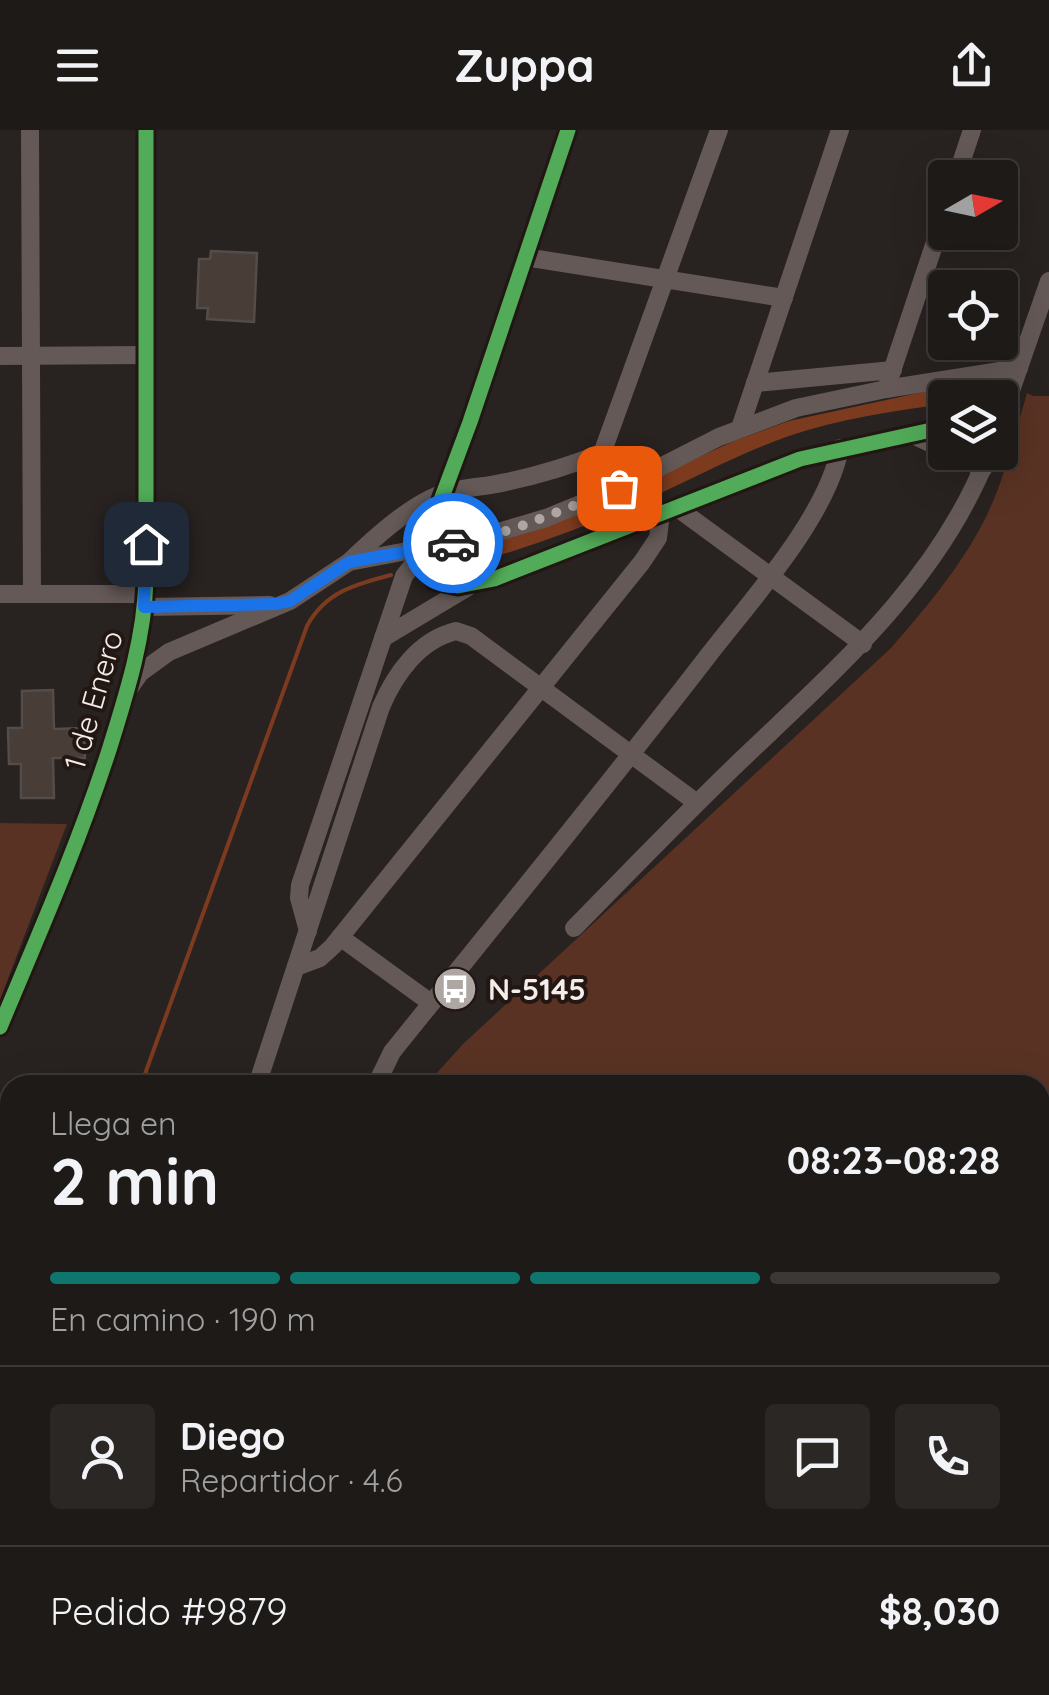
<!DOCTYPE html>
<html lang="es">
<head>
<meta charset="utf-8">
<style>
  :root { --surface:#1e1a18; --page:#2b2725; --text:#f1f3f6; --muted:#a1a1a2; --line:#3c3837; --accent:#0f766e }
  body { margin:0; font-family:Quicksand,sans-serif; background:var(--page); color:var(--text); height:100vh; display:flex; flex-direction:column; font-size:38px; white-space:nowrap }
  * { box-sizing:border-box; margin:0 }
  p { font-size:32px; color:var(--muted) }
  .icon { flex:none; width:55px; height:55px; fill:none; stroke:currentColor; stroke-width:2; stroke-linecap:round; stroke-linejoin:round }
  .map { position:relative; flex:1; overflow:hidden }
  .details { position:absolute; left:0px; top:945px; width:1050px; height:620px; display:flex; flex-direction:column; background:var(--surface); border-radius:30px 30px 0 0; box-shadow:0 10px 40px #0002,0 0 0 2px var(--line) }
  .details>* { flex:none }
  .needle { width:65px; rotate:81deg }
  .buttons { position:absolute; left:928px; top:30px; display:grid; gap:20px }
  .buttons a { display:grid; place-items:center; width:90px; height:90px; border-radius:10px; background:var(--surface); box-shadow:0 10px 40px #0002,0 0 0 2px var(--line); font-size:50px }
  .pin { position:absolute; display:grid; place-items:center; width:85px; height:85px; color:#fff; margin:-42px; border-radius:20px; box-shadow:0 5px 15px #0006 }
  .courier { position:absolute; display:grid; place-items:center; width:100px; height:100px; margin:-50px; border:8px solid #1a73e8; border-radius:50%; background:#fff; color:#222; box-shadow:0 2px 12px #0007 }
  .overview em { font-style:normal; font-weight:700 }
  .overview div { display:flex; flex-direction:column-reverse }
  .overview { display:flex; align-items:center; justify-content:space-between; height:170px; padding:0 50px }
  h1 { font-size:65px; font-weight:700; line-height:75px }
  .bar { display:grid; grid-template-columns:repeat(4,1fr); gap:15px 10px; align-content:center; height:120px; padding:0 50px }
  .bar i { height:12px; border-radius:8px; background:var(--line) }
  .bar .on { background:var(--accent) }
  .bar p { grid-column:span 4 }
  .line { display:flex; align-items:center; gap:25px; padding:0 50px; border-top:2px solid var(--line) }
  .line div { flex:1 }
  .round { display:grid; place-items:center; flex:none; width:105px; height:105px; border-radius:10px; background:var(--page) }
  header { display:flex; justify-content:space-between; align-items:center; height:130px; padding:0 50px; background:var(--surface); font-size:45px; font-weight:700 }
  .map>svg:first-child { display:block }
  .green { fill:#593223 }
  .water { fill:#7c3b1e }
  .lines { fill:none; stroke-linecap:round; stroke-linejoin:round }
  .stream { stroke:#7c3b1e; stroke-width:4 }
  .building { fill:#493d37; stroke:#524c4a; stroke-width:2.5 }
  .minor { stroke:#645956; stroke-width:18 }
  .cycleway-casing { stroke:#221713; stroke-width:21 }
  .cycleway { stroke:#51ab58; stroke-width:15 }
  .done { stroke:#ada6a3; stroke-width:10; stroke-dasharray:0 18 }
  .route { stroke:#1a73e8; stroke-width:12 }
  .labels { text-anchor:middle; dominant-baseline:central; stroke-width:8; stroke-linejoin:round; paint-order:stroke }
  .street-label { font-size:30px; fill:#f5edea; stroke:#221713 }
  .poi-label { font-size:30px; font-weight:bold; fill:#f5edea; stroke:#221713; text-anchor:start }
</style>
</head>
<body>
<header><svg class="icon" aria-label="menu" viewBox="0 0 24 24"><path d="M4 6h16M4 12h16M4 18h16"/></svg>Zuppa<svg class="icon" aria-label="share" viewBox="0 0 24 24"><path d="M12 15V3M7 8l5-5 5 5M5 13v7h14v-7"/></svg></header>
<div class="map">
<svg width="1049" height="1565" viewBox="0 0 1049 1565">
  <rect width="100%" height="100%" fill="#282220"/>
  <g class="green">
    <path d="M1027 263 1033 266H1049V1565H309L305 1555H1040V955H426L463 914 891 518C930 473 971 425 994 369 1008 335 1017 298 1027 263Z"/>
    <path d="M0 693 67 694 0 870Z"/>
  </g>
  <path class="water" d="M989 256 992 259 990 267 945 268V274C893 281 839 289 789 306 740 323 696 347 650 368 584 398 519 421 450 440L443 438 446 427 555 393 734 311 789 291 923 262Z"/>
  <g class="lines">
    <path class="stream" d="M141 955 307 496C325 462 356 454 391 445"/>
  </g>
  <g class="building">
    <path d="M211 121 257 123 254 192 207 189 208 178H197L199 129H210Z"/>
    <path d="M53 560 54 599 84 598 85 628H53L54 668H21V634H9L8 598H22V561Z"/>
  </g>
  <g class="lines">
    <g class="minor">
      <path d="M30 0 32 464"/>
      <path d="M568 0 470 292 435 386 425 435 434 451 458 456 494 449 800 329 945 297"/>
      <path d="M956 48 972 0"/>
      <path d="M525 127 784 168"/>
      <path d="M0 226 146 225"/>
      <path d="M755 253 893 240"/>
      <path d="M886 259 945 82"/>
      <path d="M1000 292 1049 151"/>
      <path d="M740 298 840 0"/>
      <path d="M911 304 945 320"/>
      <path d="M949 322 983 339"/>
      <path d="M619 358 603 330 604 318 719 0"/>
      <path d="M676 377 863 514"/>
      <path d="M349 432C373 409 412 373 444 363 464 357 486 357 506 352 540 345 572 335 604 322"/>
      <path d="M0 464H146"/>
      <path d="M145 477 270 475"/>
      <path d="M383 508 468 457"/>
      <path d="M128 560 140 543 169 522 290 471 349 432 481 407 546 388 619 358 719 307 796 278 886 259 1019 238"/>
      <path d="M574 798C628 743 681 688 736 635 833 542 940 451 989 322"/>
      <path d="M308 801 299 768 300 755 404 446 426 418"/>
      <path d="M340 807 431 873"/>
      <path d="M296 837 320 828 333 816 642 432 658 408 661 383"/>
      <path d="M0 897C39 804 79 713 110 617 127 562 144 509 146 451V0"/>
      <path d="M257 955 381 577C395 544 419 510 456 501L471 506 697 673"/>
      <path d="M376 955 392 922C499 789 607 657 711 522 754 467 827 386 840 318"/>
      <path d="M0 1399 10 1407"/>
      <path d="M83 1555 84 1565"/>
    </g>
    <g class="cycleway-casing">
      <g id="cycleway">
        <path d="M568 0 470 292 435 386 425 435 434 451 458 456 494 449 800 329 945 297"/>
        <path d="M0 897C39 804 79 713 110 617 127 562 144 509 146 451V0"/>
      </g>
    </g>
    <use href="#cycleway" class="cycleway"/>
  </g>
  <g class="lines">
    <path class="done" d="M453 413 514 399 619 358"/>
    <path class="route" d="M146 414 144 477 276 474 290 471 349 432 453 413"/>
  </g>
  <defs>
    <g id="bus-disc" transform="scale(2.25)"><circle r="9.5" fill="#ada6a3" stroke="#221713"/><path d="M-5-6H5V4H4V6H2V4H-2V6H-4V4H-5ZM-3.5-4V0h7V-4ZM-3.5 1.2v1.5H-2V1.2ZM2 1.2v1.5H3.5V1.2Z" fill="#fff"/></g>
  </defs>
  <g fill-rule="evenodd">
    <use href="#bus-disc" x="455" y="859"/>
  </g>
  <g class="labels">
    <g class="street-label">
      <text transform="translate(93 570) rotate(-74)">1 de Enero</text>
    </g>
    <g class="poi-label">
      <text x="488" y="859">N-5145</text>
    </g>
  </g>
</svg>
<div class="buttons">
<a><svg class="needle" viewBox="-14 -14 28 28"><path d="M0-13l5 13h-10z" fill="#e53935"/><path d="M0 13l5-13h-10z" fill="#a1a1a2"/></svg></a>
<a><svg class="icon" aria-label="locate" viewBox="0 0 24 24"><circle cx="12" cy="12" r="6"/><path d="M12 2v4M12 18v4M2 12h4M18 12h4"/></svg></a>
<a><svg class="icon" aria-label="layers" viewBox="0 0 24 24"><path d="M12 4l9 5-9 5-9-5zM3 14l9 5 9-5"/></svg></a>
</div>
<div class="pin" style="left:619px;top:358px;background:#ea580c"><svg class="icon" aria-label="bag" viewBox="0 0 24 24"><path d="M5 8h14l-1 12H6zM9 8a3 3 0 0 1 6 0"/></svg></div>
<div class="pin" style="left:146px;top:414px;background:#1f2937"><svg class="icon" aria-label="home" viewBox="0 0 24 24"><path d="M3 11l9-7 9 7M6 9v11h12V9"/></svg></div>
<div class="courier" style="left:453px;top:413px"><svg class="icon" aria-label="car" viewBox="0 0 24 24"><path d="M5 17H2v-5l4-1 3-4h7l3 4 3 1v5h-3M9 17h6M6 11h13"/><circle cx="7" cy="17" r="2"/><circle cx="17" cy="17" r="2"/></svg></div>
<section class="details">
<div class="overview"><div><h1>2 min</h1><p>Llega en</p></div><em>08:23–08:28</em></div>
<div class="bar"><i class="on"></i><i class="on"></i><i class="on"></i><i></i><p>En camino · 190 m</p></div>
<div class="line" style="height:180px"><a class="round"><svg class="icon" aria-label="person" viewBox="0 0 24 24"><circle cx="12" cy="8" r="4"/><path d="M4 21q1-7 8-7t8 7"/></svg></a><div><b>Diego</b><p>Repartidor · 4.6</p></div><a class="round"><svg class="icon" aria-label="chat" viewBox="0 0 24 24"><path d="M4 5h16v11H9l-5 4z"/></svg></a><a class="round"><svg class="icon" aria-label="phone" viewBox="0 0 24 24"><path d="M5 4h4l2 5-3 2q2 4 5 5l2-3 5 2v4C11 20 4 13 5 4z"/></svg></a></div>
<div class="line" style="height:130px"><div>Pedido #9879</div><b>$8,030</b></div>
</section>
</div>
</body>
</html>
